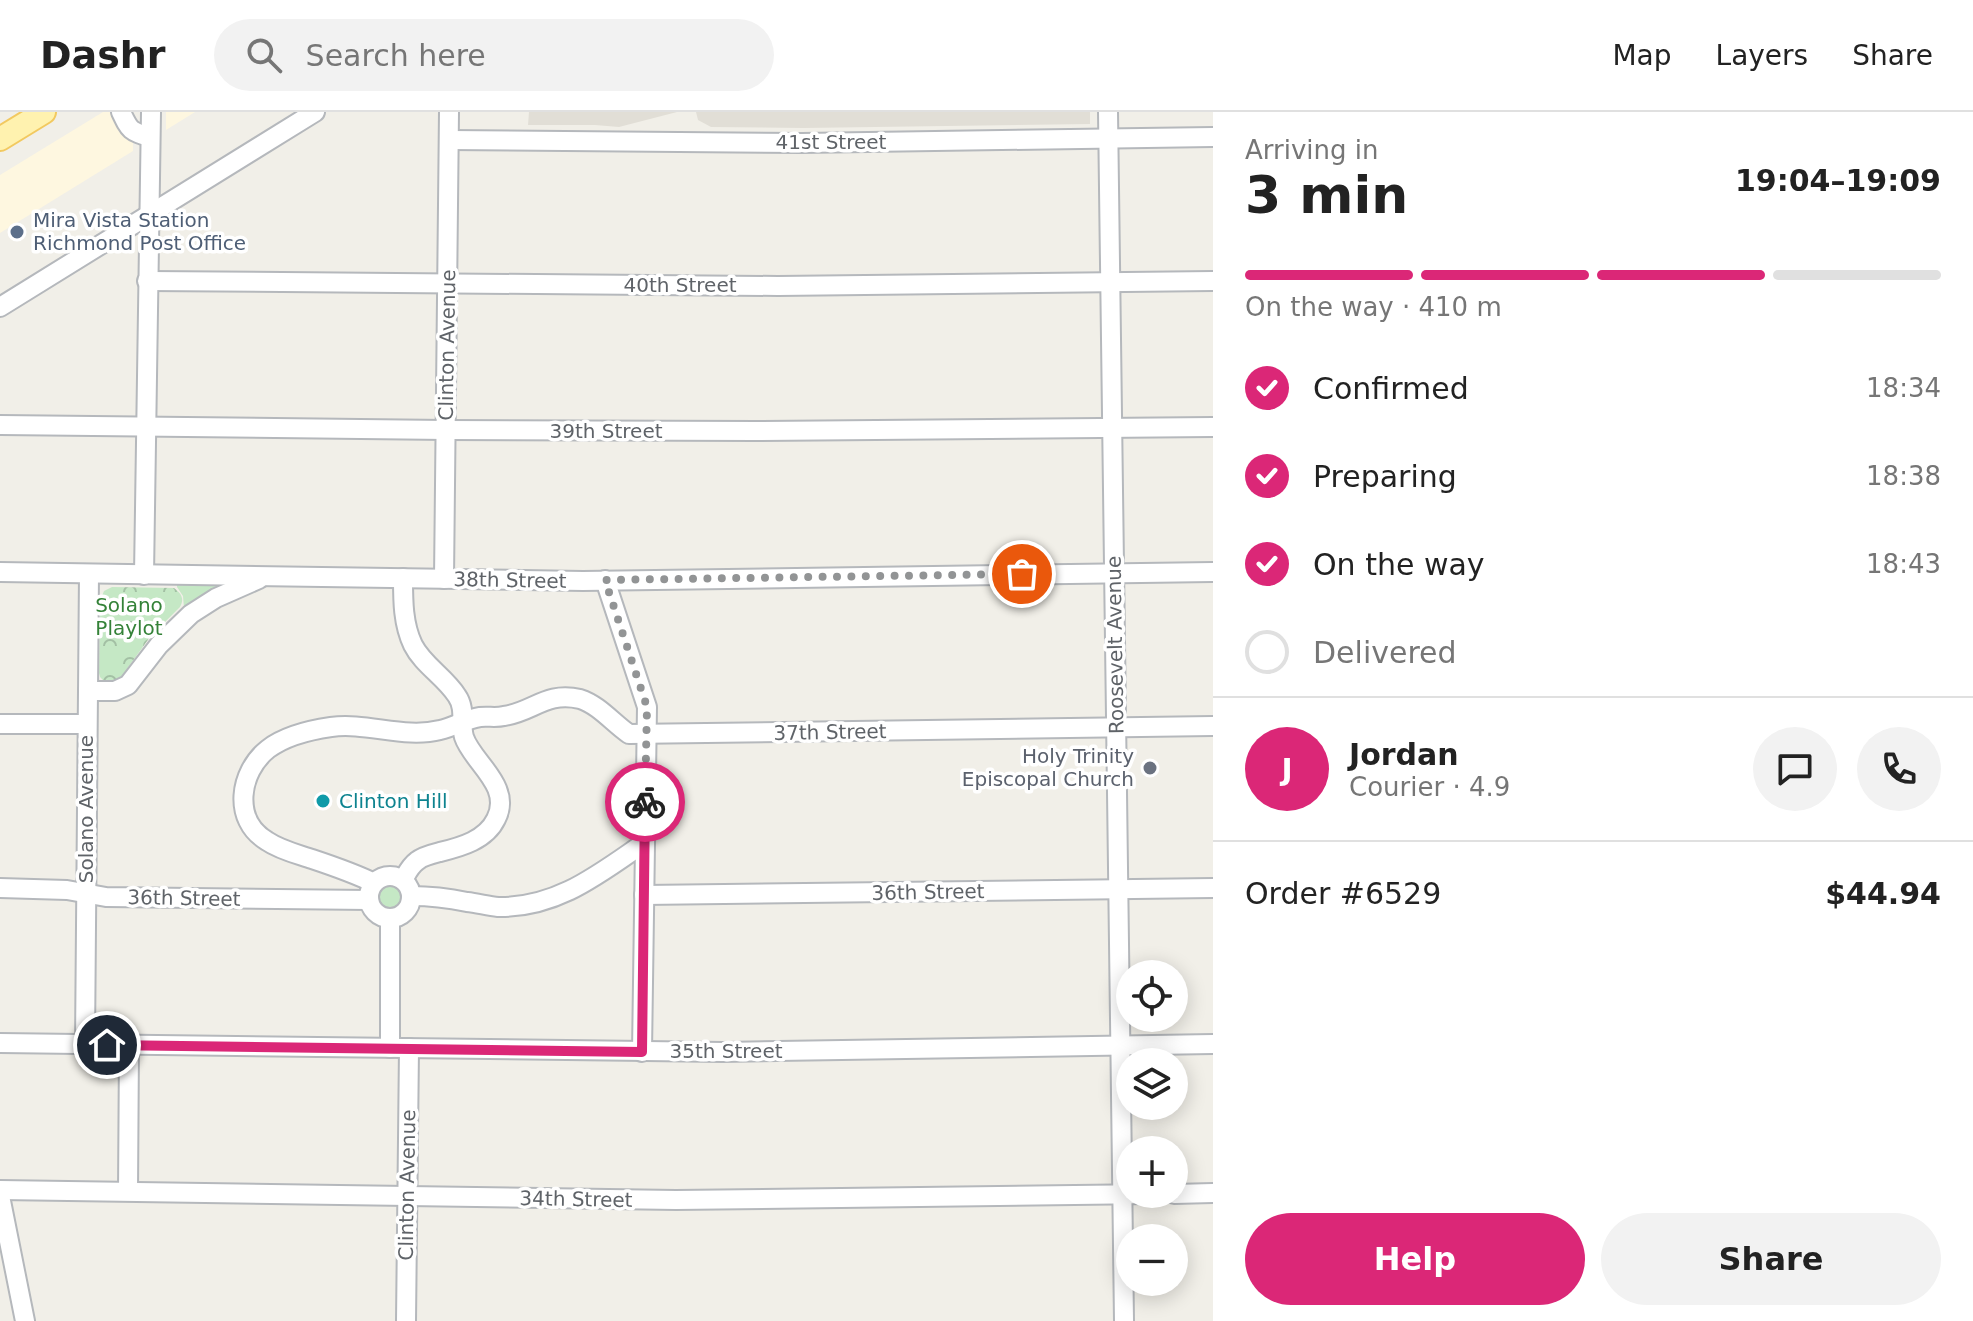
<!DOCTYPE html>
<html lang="en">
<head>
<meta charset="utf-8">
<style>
  :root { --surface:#fff; --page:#f2f2f2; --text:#222; --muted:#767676; --line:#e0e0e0; --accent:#db2777 }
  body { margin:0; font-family:"DejaVu Sans",sans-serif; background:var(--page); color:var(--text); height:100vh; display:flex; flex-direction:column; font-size:30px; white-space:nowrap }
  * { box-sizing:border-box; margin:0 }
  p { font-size:26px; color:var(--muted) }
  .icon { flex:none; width:44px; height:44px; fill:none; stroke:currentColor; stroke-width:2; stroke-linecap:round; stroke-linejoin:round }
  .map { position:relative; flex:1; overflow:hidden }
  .details { display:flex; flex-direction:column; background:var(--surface); width:760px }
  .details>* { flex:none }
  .tools { position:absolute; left:1116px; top:848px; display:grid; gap:16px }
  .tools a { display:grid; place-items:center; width:72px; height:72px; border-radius:50%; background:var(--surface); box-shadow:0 4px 20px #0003; font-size:40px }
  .pin { position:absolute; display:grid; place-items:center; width:68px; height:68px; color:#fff; margin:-34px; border:4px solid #fff; border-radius:50%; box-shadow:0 2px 8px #0007 }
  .courier { position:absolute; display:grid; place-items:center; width:80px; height:80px; margin:-40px; border:6px solid #db2777; border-radius:50%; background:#fff; color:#222; box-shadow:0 2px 10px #0007 }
  .summary em { font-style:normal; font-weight:800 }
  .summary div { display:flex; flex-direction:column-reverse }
  .summary { display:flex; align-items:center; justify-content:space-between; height:136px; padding:0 32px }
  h1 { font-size:52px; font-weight:800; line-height:60px }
  .bar { display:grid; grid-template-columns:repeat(4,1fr); gap:12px 8px; align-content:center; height:96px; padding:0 32px }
  .bar i { height:10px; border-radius:6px; background:var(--line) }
  .bar .selected { background:var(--accent) }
  .bar p { grid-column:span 4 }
  .line { display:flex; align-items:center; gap:20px; padding:0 32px; border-top:2px solid var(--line) }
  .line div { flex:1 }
  .round { display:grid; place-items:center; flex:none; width:84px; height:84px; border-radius:42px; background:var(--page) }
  ol { padding:0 32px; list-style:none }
  li { display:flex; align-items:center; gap:24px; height:88px }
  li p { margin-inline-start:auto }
  li .icon { padding:8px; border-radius:50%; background:var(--accent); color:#fff; stroke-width:4 }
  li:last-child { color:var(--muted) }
  li i { width:44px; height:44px; border:4px solid var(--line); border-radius:50% }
  .action { display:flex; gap:16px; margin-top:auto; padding:16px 32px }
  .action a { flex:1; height:92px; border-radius:48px; background:var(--accent); color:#fff; font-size:32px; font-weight:800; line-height:92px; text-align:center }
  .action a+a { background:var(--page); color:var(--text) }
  header { display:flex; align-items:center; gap:48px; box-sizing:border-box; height:112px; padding:0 40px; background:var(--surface); border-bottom:2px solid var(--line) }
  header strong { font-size:38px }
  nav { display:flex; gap:44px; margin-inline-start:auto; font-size:28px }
  .search { width:560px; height:72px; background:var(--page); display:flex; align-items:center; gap:20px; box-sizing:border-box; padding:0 28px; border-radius:44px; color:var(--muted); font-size:30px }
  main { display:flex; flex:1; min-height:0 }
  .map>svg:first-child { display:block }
  .commercial { fill:#fef7e0 }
  .education { fill:#e1ded6 }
  .forest { fill:url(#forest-crowns) }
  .garden { fill:#c5e8c5 }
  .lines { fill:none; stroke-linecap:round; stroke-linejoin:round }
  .minor-casing { stroke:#b5b8bc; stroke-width:22 }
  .major-casing { stroke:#f2c960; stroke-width:26 }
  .minor { stroke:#fff; stroke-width:18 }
  .major { stroke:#fff2af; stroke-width:22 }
  .done { stroke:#929495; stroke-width:8; stroke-dasharray:0 14.4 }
  .route { stroke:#db2777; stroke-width:10 }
  .service-dot { fill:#5c6f8a; stroke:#fff; stroke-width:3 }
  .worship-dot { fill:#6b7280; stroke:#fff; stroke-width:3 }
  .culture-dot { fill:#0f9aa8; stroke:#fff; stroke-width:3 }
  .labels { text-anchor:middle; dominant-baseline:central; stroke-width:7; stroke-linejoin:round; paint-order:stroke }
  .street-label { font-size:20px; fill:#5f6368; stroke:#fff }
  .service-label { font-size:20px; fill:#4e5e75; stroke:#fff; text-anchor:start }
  .park-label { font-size:20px; fill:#348238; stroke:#fff }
  .worship-label { font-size:20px; fill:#5b616d; stroke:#fff; text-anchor:end }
  .culture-label { font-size:20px; fill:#0d838f; stroke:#fff; text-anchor:start }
</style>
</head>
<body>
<header>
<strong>Dashr</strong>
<div class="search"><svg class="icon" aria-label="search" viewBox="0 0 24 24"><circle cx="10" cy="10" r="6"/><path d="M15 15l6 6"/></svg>Search here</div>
<nav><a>Map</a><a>Layers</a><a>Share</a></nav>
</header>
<main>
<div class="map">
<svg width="1213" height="1209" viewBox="0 0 1213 1209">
  <defs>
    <pattern id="forest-crowns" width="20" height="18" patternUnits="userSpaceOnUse" patternTransform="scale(2)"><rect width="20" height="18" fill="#c5e8c5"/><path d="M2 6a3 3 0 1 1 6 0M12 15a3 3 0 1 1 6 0" fill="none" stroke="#a3c0a4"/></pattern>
  </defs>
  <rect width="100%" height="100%" fill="#f1efe8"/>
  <g class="commercial">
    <path d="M103 0H133V39L0 121V63Z"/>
    <path d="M166 0H195L166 18Z"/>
  </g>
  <g class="education">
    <path d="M529 0H677L619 15 595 13H528Z"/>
    <path d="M696 0H1090V12L803 16 711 15 698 8Z"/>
  </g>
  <path class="forest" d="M112 475 174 476C181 481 185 487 180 495L150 525 119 568 116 570 106 571 100 565 99 561 100 489 104 479Z"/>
  <g class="garden">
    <path d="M180 471 225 472 184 496 183 484 177 475V472Z"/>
    <circle cx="390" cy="784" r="13"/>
  </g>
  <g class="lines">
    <g class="minor-casing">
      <g id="minor">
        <path d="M121 0C130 19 130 19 150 25"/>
        <path d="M1108 0 1124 1209"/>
        <path d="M449 28 802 31 1213 25"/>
        <path d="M147 169 778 174 1213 169"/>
        <path d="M0 195 315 0"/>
        <path d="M0 313 446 318 757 319 1213 315"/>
        <path d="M0 460 583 469 1213 460"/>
        <path d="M144 463 151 0"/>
        <path d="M444 467 449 0"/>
        <path d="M605 468 647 595 642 940"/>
        <path d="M88 579H115L128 573 159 533 191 502 216 486 259 467"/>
        <path d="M0 612H87"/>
        <circle cx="390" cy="785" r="21"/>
        <path d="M403 768C407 761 410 754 417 749 423 744 432 742 440 740 461 735 486 728 496 707 513 674 472 650 464 625 460 611 466 597 457 584 445 565 423 553 413 533 403 512 403 489 403 466"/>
        <path d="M374 771C354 761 333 754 312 747 297 742 280 738 267 729 232 708 239 660 268 637 285 624 310 618 331 615 367 610 404 627 440 618 454 615 466 607 480 605 488 604 496 606 504 604 533 600 546 579 580 587 599 593 613 611 629 622L1213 614"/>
        <path d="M0 776 67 778 106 785 369 788"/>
        <path d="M644 783 1213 776"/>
        <path d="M411 784C430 784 448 786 467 790 477 791 488 794 498 795 557 796 599 762 644 731"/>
        <path d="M0 931 723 940 1213 932"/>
        <path d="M85 932 89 462"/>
        <path d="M390 936V806"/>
        <path d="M0 1078 676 1088 1153 1082"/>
        <path d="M128 1079 129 933"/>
        <path d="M1174 1082 1213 1081"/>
        <path d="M0 1084 25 1209"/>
        <path d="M406 1209 409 936"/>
      </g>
    </g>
    <g class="major-casing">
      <path id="major" d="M0 27 44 0"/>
    </g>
    <use href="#minor" class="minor"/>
    <use href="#major" class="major"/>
  </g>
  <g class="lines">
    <path class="done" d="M645 690 647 595 605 468 1022 462"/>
    <path class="route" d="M107 933 642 940 645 690"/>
  </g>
  <circle class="service-dot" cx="17" cy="120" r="8"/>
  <circle class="worship-dot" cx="1150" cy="656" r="8"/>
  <circle class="culture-dot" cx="323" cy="689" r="8"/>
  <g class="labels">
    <g class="street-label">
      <text x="831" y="30">41st Street</text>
      <text x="680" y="173">40th Street</text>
      <text transform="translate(447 233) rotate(-89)">Clinton Avenue</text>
      <text x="606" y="319">39th Street</text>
      <text transform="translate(510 468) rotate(1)">38th Street</text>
      <text transform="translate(1115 533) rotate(-91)">Roosevelt Avenue</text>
      <text transform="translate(830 620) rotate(-1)">37th Street</text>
      <text transform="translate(86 697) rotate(-90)">Solano Avenue</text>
      <text transform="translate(928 780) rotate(-1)">36th Street</text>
      <text transform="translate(184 786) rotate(1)">36th Street</text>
      <text x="726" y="939">35th Street</text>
      <text transform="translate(407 1073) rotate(-89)">Clinton Avenue</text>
      <text transform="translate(576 1087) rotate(1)">34th Street</text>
    </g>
    <g class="service-label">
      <text x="33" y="108">Mira Vista Station<tspan x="33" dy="23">Richmond Post Office</tspan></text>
    </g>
    <g class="park-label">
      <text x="129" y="493">Solano<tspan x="129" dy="23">Playlot</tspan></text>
    </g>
    <g class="worship-label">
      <text x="1134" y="644">Holy Trinity<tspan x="1134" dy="23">Episcopal Church</tspan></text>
    </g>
    <g class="culture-label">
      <text x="339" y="689">Clinton Hill</text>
    </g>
  </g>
</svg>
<div class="tools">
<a><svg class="icon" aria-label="locate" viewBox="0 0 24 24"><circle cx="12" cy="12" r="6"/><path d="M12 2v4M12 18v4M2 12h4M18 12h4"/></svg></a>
<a><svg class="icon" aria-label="layers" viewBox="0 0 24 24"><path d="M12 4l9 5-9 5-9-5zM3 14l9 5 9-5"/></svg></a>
<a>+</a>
<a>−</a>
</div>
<div class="pin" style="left:1022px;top:462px;background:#ea580c"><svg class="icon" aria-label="bag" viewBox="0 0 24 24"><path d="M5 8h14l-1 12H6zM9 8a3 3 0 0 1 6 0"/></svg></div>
<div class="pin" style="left:107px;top:933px;background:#1f2937"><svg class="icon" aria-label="home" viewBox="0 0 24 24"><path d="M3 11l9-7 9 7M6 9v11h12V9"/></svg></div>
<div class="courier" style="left:645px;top:690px"><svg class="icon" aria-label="bike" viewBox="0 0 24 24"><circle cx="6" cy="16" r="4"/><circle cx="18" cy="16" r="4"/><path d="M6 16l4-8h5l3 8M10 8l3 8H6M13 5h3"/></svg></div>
</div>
<section class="details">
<div class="summary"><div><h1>3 min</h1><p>Arriving in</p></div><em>19:04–19:09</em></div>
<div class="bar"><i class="selected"></i><i class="selected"></i><i class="selected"></i><i></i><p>On the way · 410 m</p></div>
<ol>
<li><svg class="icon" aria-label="check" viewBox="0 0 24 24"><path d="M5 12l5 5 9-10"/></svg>Confirmed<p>18:34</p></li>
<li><svg class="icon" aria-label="check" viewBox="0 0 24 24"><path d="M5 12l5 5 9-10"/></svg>Preparing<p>18:38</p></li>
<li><svg class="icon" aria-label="check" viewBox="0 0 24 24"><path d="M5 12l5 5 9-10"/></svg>On the way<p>18:43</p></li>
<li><i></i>Delivered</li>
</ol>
<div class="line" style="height:144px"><b class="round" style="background:var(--accent);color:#fff">J</b><div><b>Jordan</b><p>Courier · 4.9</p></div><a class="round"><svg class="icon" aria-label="chat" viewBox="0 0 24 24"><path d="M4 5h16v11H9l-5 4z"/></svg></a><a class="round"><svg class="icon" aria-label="phone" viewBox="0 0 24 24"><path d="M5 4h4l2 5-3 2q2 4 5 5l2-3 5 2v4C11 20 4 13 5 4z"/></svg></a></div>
<div class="line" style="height:104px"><div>Order #6529</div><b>$44.94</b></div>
<div class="action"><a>Help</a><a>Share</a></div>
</section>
</main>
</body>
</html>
